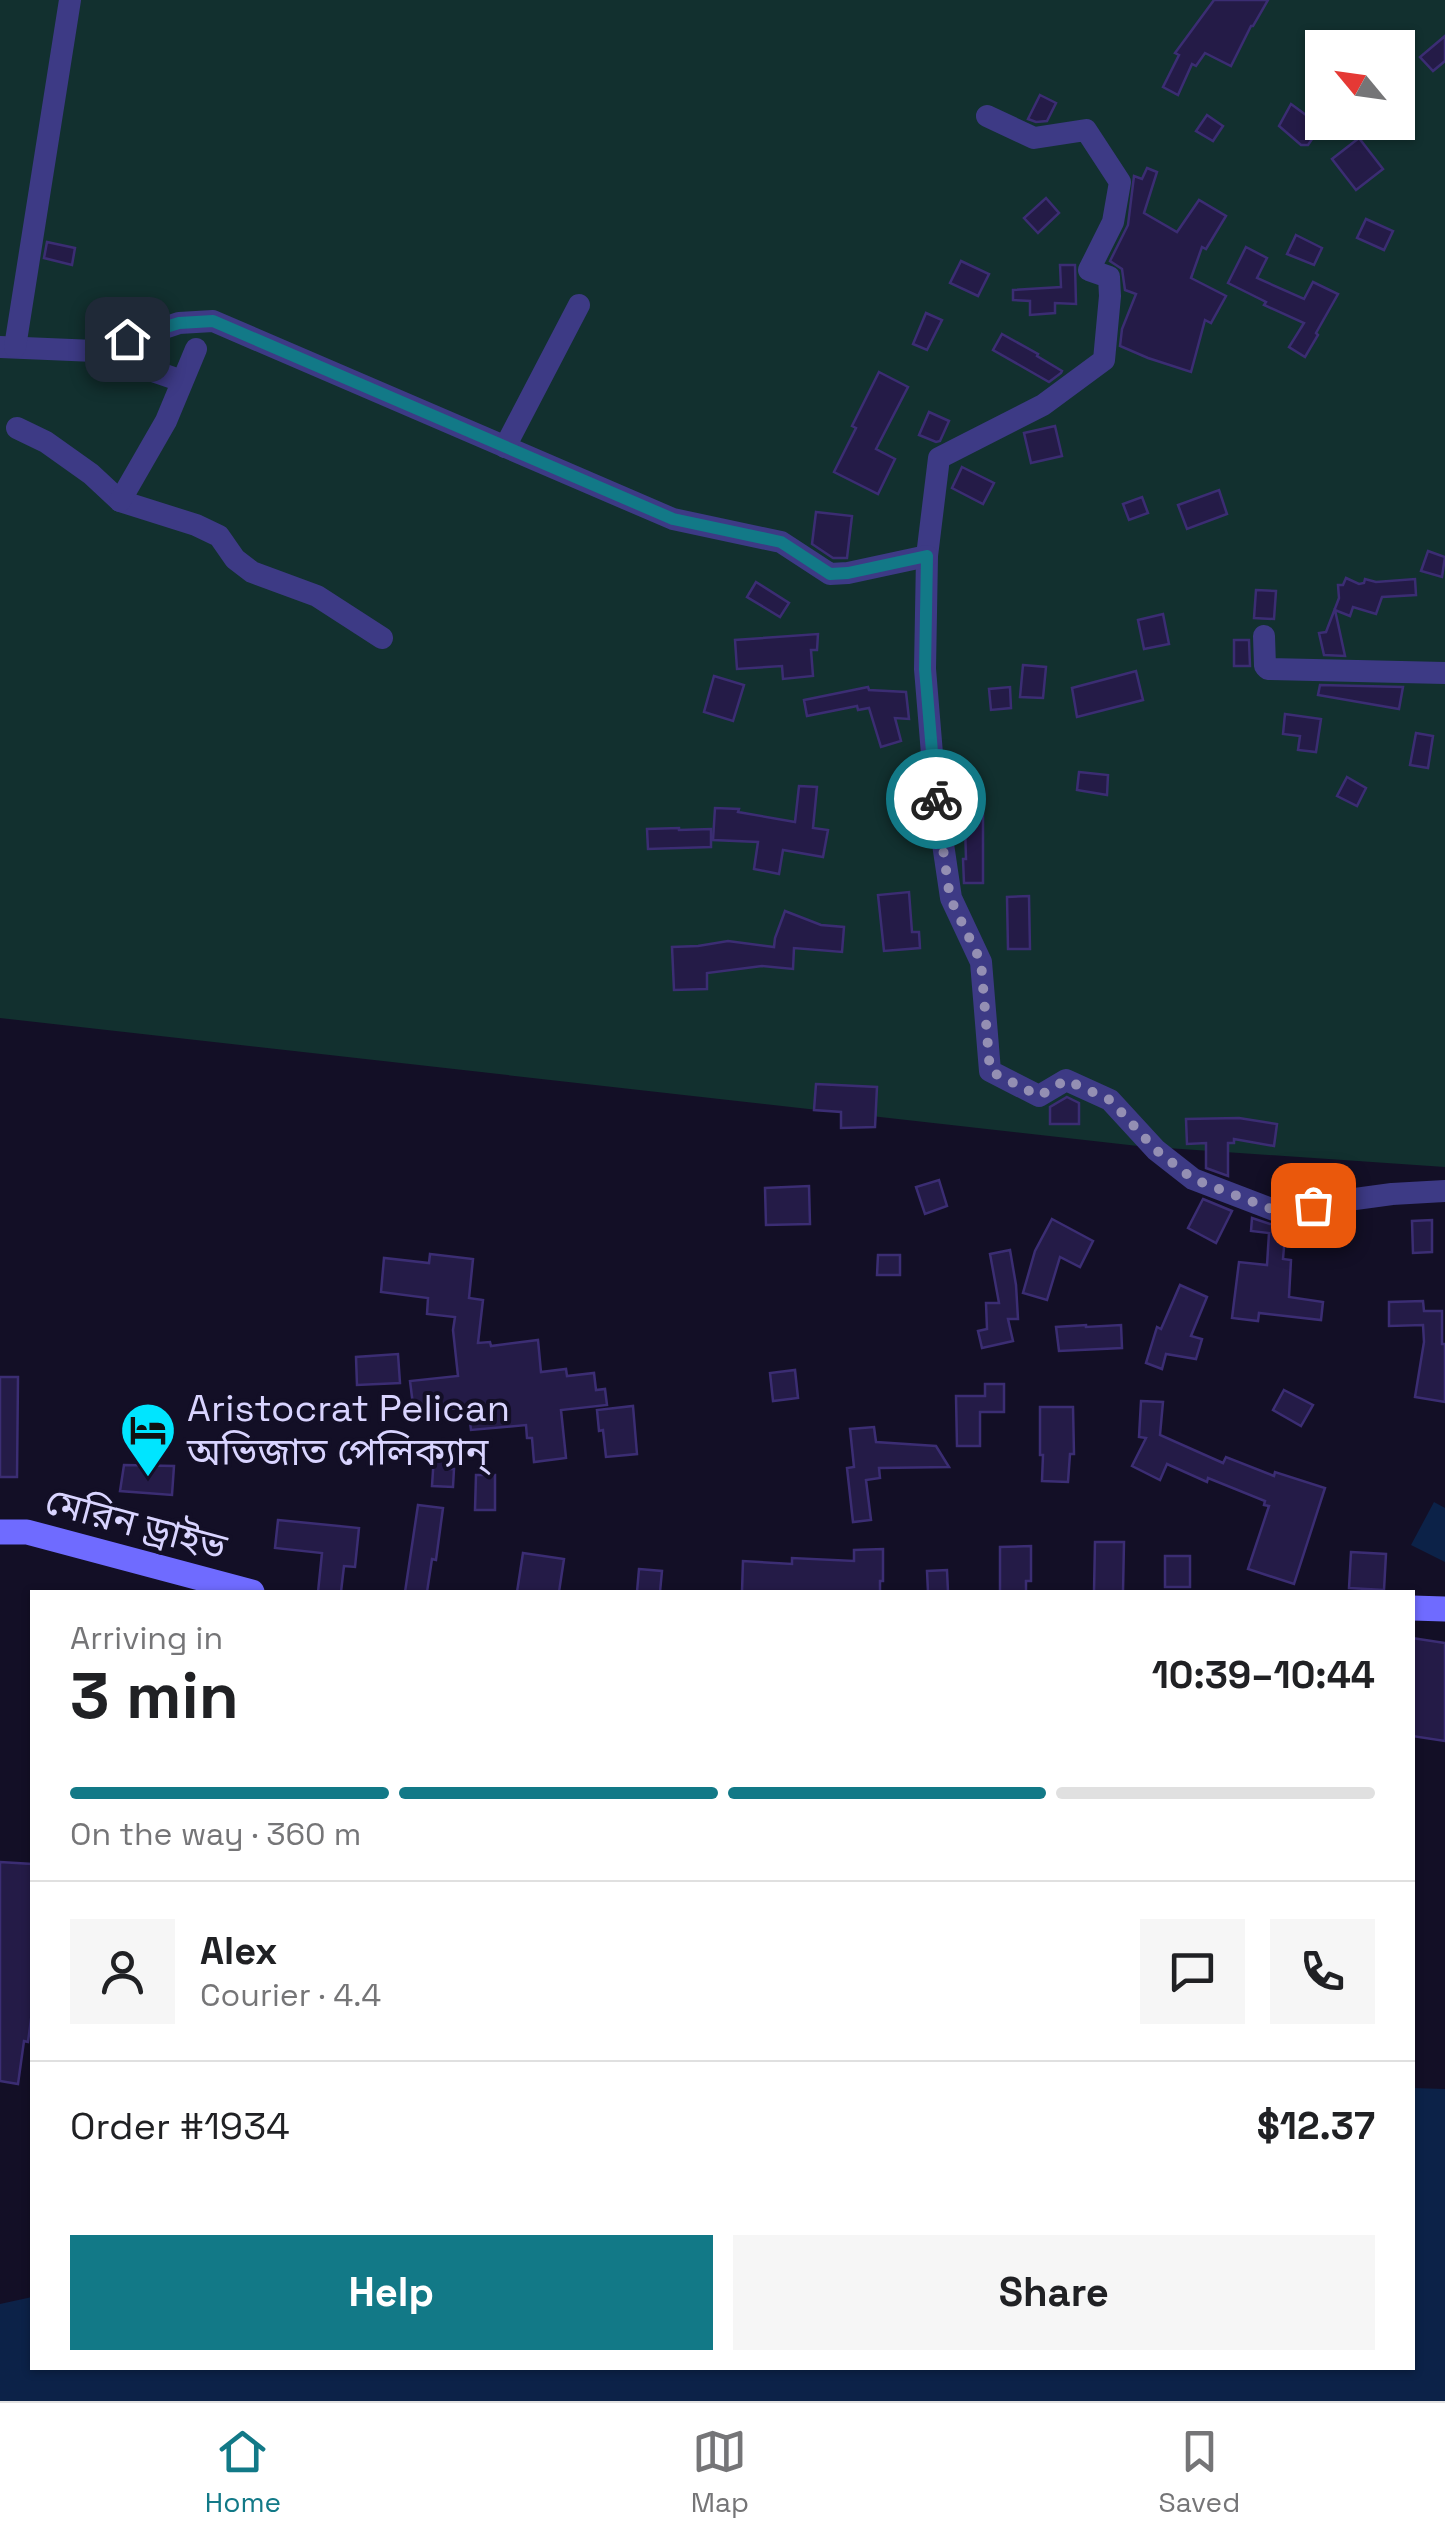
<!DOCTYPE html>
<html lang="en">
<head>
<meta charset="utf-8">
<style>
  :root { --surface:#fff; --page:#f6f6f6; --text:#202124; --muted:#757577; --line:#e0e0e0; --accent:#127987 }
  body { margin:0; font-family:"Space Grotesk","Noto Sans Bengali",sans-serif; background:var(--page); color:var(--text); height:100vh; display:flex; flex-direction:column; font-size:38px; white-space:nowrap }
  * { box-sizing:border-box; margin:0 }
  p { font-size:32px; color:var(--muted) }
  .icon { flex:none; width:55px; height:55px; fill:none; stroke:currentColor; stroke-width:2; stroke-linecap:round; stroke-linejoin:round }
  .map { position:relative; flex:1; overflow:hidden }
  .panel { position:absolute; left:30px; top:1590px; width:1385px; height:780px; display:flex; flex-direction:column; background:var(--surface); border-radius:0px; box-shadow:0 2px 8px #0004 }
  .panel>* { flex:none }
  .needle { width:65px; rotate:299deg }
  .fabs { position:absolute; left:1305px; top:30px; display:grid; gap:20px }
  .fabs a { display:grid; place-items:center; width:110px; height:110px; border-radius:0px; background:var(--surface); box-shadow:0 2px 8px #0004; font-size:50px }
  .pin { position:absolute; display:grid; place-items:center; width:85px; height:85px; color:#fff; margin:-42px; border-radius:20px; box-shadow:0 5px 15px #0006 }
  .courier { position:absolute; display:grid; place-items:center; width:100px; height:100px; margin:-50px; border:8px solid #127987; border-radius:50%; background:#fff; color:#222; box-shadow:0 2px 12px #0007 }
  .overview em { font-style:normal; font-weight:600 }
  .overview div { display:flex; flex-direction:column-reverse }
  .overview { display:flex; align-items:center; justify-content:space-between; height:170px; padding:0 40px }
  h1 { font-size:65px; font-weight:600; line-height:75px }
  .bar { display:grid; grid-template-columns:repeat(4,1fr); gap:15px 10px; align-content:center; height:120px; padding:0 40px }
  .bar i { height:12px; border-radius:8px; background:var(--line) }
  .bar .active { background:var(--accent) }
  .bar p { grid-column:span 4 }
  .line { display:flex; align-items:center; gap:25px; padding:0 40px; border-top:2px solid var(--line) }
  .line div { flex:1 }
  .round { display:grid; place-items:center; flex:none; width:105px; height:105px; border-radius:0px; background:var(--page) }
  .primary-button { display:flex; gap:20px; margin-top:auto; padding:20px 40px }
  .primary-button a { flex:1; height:115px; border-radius:0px; background:var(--accent); color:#fff; font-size:40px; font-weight:600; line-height:115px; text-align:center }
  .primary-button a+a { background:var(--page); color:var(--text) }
  .tab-bar { display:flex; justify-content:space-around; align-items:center; height:140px; border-top:2px solid var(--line); background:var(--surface); font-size:28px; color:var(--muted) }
  .tab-bar a { display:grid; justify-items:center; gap:5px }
  .tab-bar .active { color:var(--accent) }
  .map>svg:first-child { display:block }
  .green { fill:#12302f; fill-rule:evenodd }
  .water { fill:#0c2248 }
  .building { fill:#241b47; stroke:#3b2d73; stroke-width:2.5 }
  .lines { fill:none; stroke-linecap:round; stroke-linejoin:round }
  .minor { stroke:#3d3a85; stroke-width:22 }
  .secondary { stroke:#6f6bff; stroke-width:25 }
  .done { stroke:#948fb3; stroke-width:10; stroke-dasharray:0 18 }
  .route { stroke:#127987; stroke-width:12 }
  .labels { text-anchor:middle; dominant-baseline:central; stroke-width:8; stroke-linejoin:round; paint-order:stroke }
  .poi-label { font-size:38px; fill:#d9d4ff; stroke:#130f26; text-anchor:start }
  .street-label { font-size:38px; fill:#d9d4ff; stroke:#130f26 }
</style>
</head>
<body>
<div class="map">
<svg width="1445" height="2401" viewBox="0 0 1445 2401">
  <rect width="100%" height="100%" fill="#130f26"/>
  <path class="green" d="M0 0H1445V1167L1138 1146 0 1018ZM1322 48H1398V122H1322Z"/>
  <g class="water">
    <path d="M1434 1502 1445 1508V1562L1411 1545Z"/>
    <path d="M1413 2088 1445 2089V2401H0V2304L32 2297V2368H1412Z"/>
  </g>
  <g class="building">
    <path d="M1214 0H1268L1253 26H1251L1231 66 1205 53 1196 66 1192 64 1178 95 1163 87 1179 55 1175 53Z"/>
    <path d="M1445 36V61L1433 71 1420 57Z"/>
    <path d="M1040 95 1056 103 1047 121 1036 122 1028 119Z"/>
    <path d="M1291 104 1321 126 1308 145H1301L1279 126Z"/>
    <path d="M1207 115 1223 126 1213 141 1196 131Z"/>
    <path d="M1359 138 1383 169 1356 190 1332 159Z"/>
    <path d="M1147 168 1157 172 1144 213 1177 232 1199 200 1226 216 1206 249 1202 247 1191 278 1226 296 1211 323 1205 320 1191 372 1148 358 1120 346 1122 329 1136 294 1125 290 1122 269 1110 261 1128 225 1134 176 1142 179Z"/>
    <path d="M1046 198 1059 213 1038 233 1024 218Z"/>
    <path d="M1366 219 1393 231 1384 250 1357 238Z"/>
    <path d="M1296 235 1322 248 1314 265 1287 254Z"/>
    <path d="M47 242 75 248 72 265 44 258Z"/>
    <path d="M1246 247 1267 258 1257 278 1304 299 1313 282 1338 294 1316 333 1318 335 1305 357 1289 347 1304 323 1264 305 1266 302 1228 283Z"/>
    <path d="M961 261 989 274 978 296 950 283Z"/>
    <path d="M1060 265H1075L1076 304 1055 303V313L1030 315V301L1013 300V290L1061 287Z"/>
    <path d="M926 313 942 320 927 350 913 344Z"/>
    <path d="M1002 334 1038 354 1037 356 1062 371 1061 373 1049 382 993 350Z"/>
    <path d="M879 372 908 387 876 449 895 459 878 494 834 472 856 428 852 426Z"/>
    <path d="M929 412 949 421 940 441 936 442 919 435Z"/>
    <path d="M1055 426 1062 456 1031 463 1024 433Z"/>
    <path d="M962 467 994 483 983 504 952 488Z"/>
    <path d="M1219 490 1227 514 1187 529 1178 505Z"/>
    <path d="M1142 497 1148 513 1129 520 1123 504Z"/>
    <path d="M816 512 852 516 847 558H833L812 544Z"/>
    <path d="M1428 551 1445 557 1442 577 1421 571Z"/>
    <path d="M1346 578 1359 584 1364 583 1365 579 1376 582 1415 579 1416 595 1382 597 1376 614 1353 607 1350 616 1335 610 1345 656 1324 655 1319 633 1326 632 1339 598 1338 585H1343Z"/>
    <path d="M756 582 789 603 780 617 747 597Z"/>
    <path d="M1256 590 1276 591 1274 619 1254 618Z"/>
    <path d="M1163 614 1169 644 1144 649 1138 620Z"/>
    <path d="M818 634 817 650H811L813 676 783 679 782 666 737 669 735 640Z"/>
    <path d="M1234 640H1249L1250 666H1234Z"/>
    <path d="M1023 665 1046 667 1043 698 1020 697Z"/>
    <path d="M1136 671 1143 700 1077 717 1072 688Z"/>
    <path d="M714 676 744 685 733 721 704 712Z"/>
    <path d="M1320 685 1403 687 1399 709 1318 695Z"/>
    <path d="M868 687 869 690 906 692 909 719 895 718 901 741 881 747 869 708 858 710 857 706 807 716 804 700Z"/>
    <path d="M1010 687 1011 708 991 710 989 689Z"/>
    <path d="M1285 714 1321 719 1316 752 1298 750 1300 736 1283 734Z"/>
    <path d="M1416 733 1433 736 1428 768 1410 765Z"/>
    <path d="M1079 772 1108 775 1107 795 1077 790Z"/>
    <path d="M1347 777 1366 788 1357 806 1337 796Z"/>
    <path d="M799 786 817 787 813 828 828 830 823 857 783 850 779 874 754 869 758 842 713 840 715 808 739 809 738 812 795 822Z"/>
    <path d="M964 791H983V883H964L963 859H966Z"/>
    <path d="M679 828V830L711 829V847L648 849 647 829Z"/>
    <path d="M909 892 912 932H919L920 948 884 951 878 895Z"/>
    <path d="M1029 896 1030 949H1008L1007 897Z"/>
    <path d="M785 911 821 925 844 927 842 952 794 948 793 969 762 966 707 973V989L674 990 672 947 698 946 728 941 774 947 775 938Z"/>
    <path d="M816 1084 877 1087 875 1127 841 1128V1112L814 1110Z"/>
    <path d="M1067 1097 1079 1103V1124H1050V1107Z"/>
    <path d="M1239 1118 1277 1124 1274 1146 1234 1139V1143H1228V1176L1206 1168V1143L1187 1144 1186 1119Z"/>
    <path d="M939 1180 947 1206 925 1214 916 1187Z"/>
    <path d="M809 1186 810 1224 766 1225 765 1188Z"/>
    <path d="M1203 1199 1232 1211 1216 1243 1188 1228Z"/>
    <path d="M1252 1218 1270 1224H1286L1283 1259 1291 1260 1289 1297 1323 1302 1321 1320 1259 1313 1258 1321 1232 1318 1239 1262 1267 1265 1269 1233 1251 1231Z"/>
    <path d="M1052 1219 1093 1241 1080 1267 1060 1257 1047 1300 1023 1293 1035 1251Z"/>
    <path d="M1432 1220V1252L1413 1253 1412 1221Z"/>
    <path d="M1010 1250 1016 1285 1018 1319H1008L1013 1341 982 1348 978 1331 987 1329 986 1303H999L990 1254Z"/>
    <path d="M430 1254 473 1259 469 1298 483 1300 478 1343 490 1342 491 1346 538 1340 541 1372 566 1369 567 1376 594 1373 596 1390 605 1389 607 1405 561 1410 566 1458 534 1462 532 1438H527L526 1425 471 1430 468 1407 414 1413 410 1381 458 1376 453 1330 455 1317 427 1314 428 1298 381 1292 384 1258 429 1263Z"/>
    <path d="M878 1255H900V1275H877Z"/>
    <path d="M1180 1285 1207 1297 1191 1336 1202 1339 1196 1359 1166 1354 1162 1369 1146 1363 1157 1327 1161 1329Z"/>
    <path d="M1423 1301 1424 1311H1442V1344H1445V1402L1415 1397 1424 1342 1423 1325 1389 1326V1302Z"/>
    <path d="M1086 1325V1327L1121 1325 1122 1348 1059 1351 1056 1327Z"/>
    <path d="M398 1354 400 1383 357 1385 356 1357Z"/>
    <path d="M795 1370 798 1398 773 1401 770 1373Z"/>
    <path d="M0 1377H18L17 1477H0Z"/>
    <path d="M985 1384H1004V1412H980V1446H957L956 1396H985Z"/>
    <path d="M1284 1390 1313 1405 1301 1426 1273 1410Z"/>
    <path d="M1141 1401 1163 1402 1160 1435 1223 1463 1226 1457 1274 1476 1275 1472 1325 1488 1294 1584 1248 1569 1269 1506 1264 1505 1265 1501 1208 1478 1207 1482 1167 1464 1160 1480 1132 1466 1146 1438 1139 1437Z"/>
    <path d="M633 1406 637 1454 606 1457 603 1430 599 1431 597 1410Z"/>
    <path d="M1040 1407H1073L1074 1454H1070L1068 1482 1042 1481 1043 1455H1040Z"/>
    <path d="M874 1427 876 1442 936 1446 949 1467 879 1468 880 1478 866 1480 871 1520 853 1522 847 1468 854 1467 850 1429Z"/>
    <path d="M435 1440 451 1441 449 1469H454L453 1487 432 1486Z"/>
    <path d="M124 1465 174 1466 172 1495 120 1491Z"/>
    <path d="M476 1475H495V1510H475Z"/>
    <path d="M418 1505 443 1508 436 1560 432 1559 427 1592H405Z"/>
    <path d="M278 1520 359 1528 355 1567 344 1566 341 1592H318L322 1553 275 1548Z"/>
    <path d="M1095 1542H1124L1123 1592H1094Z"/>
    <path d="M1031 1546V1581H1026V1592H1000V1547Z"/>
    <path d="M883 1549V1581H880V1592H742L743 1561 792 1564V1558L854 1561V1550Z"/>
    <path d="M1351 1552 1386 1554 1384 1590 1349 1588Z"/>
    <path d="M523 1553 564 1559 559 1592H517Z"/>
    <rect x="1165" y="1556" width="25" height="31"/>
    <path d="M639 1569 662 1571 660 1592H637Z"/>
    <path d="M947 1570 948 1592H928L927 1571Z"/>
    <path d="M1412 1638 1445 1643V1741L1412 1736Z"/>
    <path d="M0 1862 32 1864V2012L28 2042 24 2041 18 2084 0 2081Z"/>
  </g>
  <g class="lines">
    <g class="minor">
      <path d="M987 116 1034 138 1086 130 1120 182 1113 222 1089 270 1109 277 1110 296 1104 360 1043 405 939 458 927 556 925 669 935 790 951 898 981 962 990 1071 1039 1096 1066 1080 1110 1100 1156 1150 1193 1179 1274 1210 1392 1194 1445 1191"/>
      <path d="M0 347 95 351 179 323 213 321 673 519 781 542 830 574 848 573 927 556"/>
      <path d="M15 347 70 0"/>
      <path d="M95 351 182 381"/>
      <path d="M17 428 46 442 91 474 120 501 196 525 219 536 235 559 252 572 317 596 382 638"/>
      <path d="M505 447 579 305"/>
      <path d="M120 501 166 421 196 349"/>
      <path d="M1264 636 1265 666 1268 669 1445 673"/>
    </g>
    <g class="secondary">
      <path d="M0 1532H27L252 1592"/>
      <path d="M1412 1608 1445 1609"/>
    </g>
  </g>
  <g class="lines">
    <path class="done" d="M936 799 950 898 981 962 990 1071 1039 1096 1066 1080 1110 1100 1156 1150 1193 1179 1274 1210 1313 1205"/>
    <path class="route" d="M127 339 179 323 213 321 673 519 781 542 830 574 848 573 927 556 925 669 936 799"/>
  </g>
  <defs>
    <g id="hotel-pin" transform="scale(2.875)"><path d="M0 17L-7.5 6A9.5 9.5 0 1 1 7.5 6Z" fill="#00e5ff" stroke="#130f26"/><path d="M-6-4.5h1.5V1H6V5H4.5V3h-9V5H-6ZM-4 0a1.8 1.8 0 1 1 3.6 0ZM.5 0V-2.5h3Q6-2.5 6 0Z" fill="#111"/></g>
  </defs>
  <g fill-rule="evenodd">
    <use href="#hotel-pin" x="148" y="1430"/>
  </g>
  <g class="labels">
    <g class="poi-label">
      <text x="187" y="1408">Aristocrat Pelican<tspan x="187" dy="44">অভিজাত পেলিক্যান্</tspan></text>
    </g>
    <g class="street-label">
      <text transform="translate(136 1524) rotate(15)">মেরিন ড্রাইভ</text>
    </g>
  </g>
</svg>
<div class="fabs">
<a><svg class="needle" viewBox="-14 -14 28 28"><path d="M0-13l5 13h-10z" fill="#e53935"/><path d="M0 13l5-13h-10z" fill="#757577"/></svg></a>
</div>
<div class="pin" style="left:1313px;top:1205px;background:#ea580c"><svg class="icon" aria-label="bag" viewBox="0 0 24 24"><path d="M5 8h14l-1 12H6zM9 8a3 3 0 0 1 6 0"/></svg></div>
<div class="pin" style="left:127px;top:339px;background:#1f2937"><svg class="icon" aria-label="home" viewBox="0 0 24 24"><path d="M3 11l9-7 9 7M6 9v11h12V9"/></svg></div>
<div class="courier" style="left:936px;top:799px"><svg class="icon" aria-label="bike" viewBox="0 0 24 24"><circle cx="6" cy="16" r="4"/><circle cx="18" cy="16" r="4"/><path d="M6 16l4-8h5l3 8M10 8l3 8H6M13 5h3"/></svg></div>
<section class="panel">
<div class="overview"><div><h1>3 min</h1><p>Arriving in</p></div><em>10:39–10:44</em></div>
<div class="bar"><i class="active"></i><i class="active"></i><i class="active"></i><i></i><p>On the way · 360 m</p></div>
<div class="line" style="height:180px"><a class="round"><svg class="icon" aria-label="person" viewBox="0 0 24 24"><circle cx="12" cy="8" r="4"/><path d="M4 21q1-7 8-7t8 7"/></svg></a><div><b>Alex</b><p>Courier · 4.4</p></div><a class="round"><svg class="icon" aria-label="chat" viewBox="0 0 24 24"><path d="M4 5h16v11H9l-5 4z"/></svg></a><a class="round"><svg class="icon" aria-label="phone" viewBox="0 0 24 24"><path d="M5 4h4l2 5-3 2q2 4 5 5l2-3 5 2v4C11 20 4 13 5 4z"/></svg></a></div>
<div class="line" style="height:130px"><div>Order #1934</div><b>$12.37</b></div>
<div class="primary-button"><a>Help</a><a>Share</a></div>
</section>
</div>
<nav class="tab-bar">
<a class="active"><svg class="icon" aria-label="home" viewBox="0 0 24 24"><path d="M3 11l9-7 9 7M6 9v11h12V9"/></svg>Home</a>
<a><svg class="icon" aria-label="map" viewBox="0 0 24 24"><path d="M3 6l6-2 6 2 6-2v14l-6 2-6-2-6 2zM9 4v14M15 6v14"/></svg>Map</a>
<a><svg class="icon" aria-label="saved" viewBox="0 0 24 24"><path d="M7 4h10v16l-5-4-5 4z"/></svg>Saved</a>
</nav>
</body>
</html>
